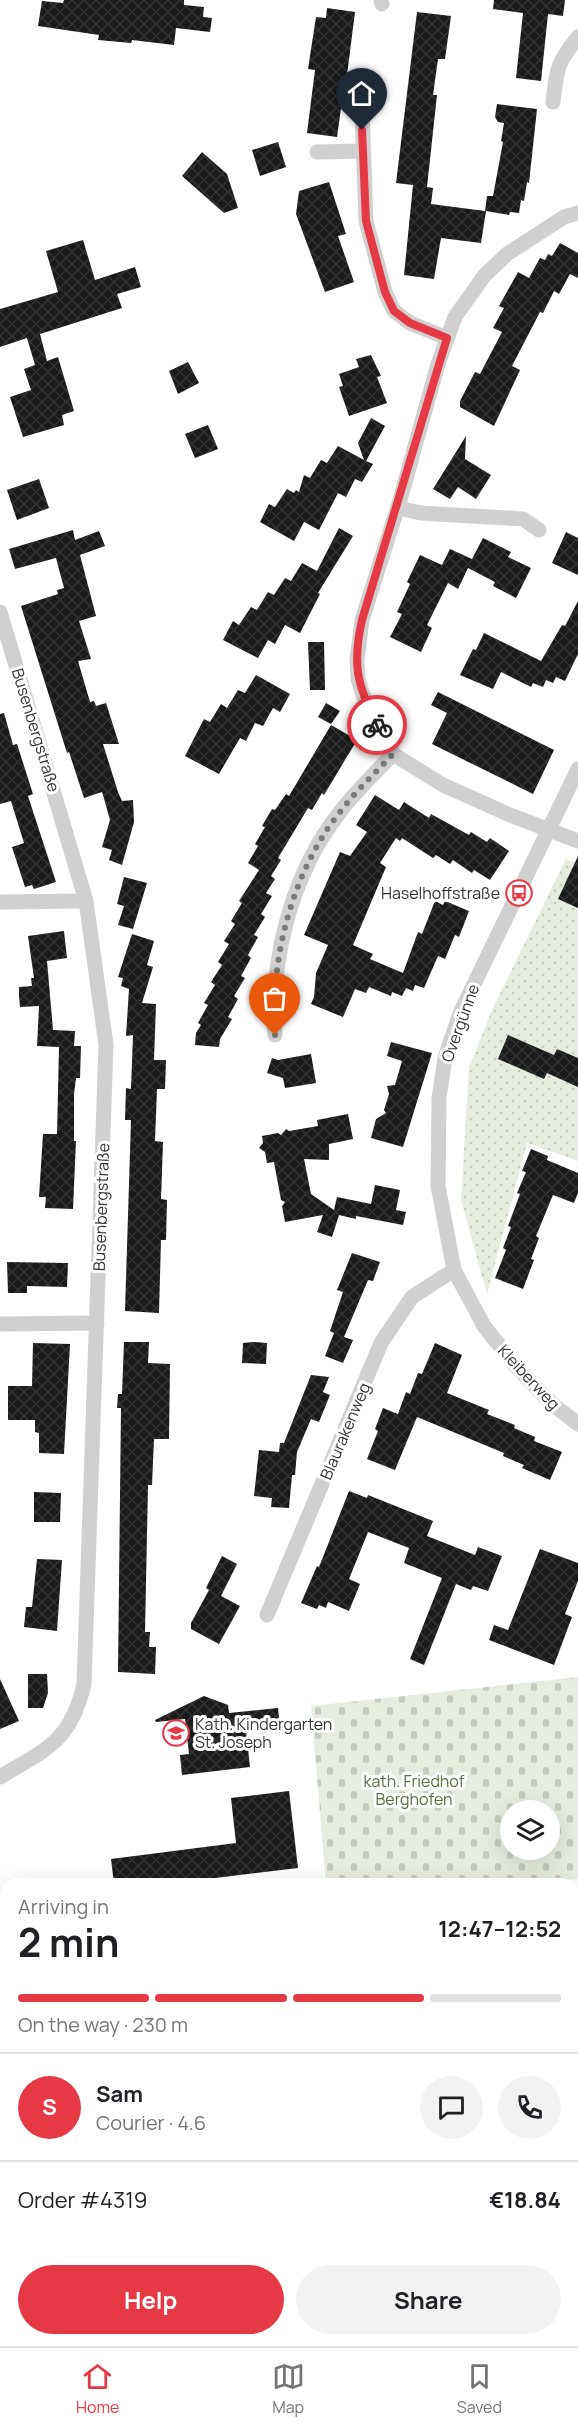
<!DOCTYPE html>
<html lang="en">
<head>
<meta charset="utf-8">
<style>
  :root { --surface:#fff; --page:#f2f2f2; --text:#202124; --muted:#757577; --line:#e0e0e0; --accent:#e63946 }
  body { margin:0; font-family:Manrope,sans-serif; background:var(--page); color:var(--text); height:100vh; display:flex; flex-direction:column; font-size:22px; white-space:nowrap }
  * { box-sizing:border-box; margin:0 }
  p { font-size:20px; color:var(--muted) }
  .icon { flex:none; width:33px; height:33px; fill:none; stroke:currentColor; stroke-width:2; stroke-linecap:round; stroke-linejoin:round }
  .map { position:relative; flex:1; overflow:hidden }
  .sheet { position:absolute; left:0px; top:1878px; width:579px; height:468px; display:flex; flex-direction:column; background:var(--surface); border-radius:18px 18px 0 0; box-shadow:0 6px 24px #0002 }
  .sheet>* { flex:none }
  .controls { position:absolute; left:500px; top:1800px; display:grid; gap:12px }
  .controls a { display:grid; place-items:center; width:60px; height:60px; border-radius:50%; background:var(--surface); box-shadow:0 6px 24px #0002; font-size:30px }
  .pin { position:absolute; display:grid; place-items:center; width:51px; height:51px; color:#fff; margin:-62px -26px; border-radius:50% 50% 50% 0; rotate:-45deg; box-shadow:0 0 6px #0007 }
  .pin .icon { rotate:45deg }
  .courier { position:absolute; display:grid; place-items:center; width:60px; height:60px; margin:-30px; border:4px solid #e63946; border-radius:50%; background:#fff; color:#222; box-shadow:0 2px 8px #0007 }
  .head em { font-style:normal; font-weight:700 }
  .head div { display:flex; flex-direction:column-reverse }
  .head { display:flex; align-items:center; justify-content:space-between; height:102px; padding:0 18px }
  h1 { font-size:39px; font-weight:700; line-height:45px }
  .bar { display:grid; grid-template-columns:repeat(4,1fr); gap:9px 6px; align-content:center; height:72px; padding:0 18px }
  .bar i { height:8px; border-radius:4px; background:var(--line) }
  .bar .current { background:var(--accent) }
  .bar p { grid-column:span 4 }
  .line { display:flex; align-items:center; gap:15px; padding:0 18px; border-top:2px solid var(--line) }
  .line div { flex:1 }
  .round { display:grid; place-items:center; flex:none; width:63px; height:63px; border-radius:32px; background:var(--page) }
  .cta { display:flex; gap:12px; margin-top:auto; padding:12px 18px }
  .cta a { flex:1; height:69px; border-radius:36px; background:var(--accent); color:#fff; font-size:24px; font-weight:700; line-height:69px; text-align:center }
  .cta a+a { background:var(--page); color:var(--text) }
  .menu { display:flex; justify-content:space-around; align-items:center; height:84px; border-top:2px solid var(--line); background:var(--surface); font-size:16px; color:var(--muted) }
  .menu a { display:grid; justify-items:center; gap:3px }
  .menu .current { color:var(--accent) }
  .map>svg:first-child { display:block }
  .grass { fill:url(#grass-dots) }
  .cemetery { fill:url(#cemetery-stones); fill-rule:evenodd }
  .building { fill:url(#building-cross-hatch) }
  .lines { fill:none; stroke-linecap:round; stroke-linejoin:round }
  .street { stroke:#d0d0d0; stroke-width:15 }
  .secondary { stroke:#bdbdbd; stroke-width:21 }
  .done { stroke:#7a7a7a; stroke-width:6; stroke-dasharray:0 10.8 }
  .route { stroke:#e63946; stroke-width:8 }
  .labels { text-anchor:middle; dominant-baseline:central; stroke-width:6; stroke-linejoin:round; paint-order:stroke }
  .street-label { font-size:16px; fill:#333; stroke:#fff }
  .poi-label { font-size:16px; fill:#333; stroke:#fff; text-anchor:end }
  .park-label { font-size:16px; fill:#56703f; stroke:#fff }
</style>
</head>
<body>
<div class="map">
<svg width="578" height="2346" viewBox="0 0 578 2346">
  <defs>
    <pattern id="grass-dots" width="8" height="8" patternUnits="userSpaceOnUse" patternTransform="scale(1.5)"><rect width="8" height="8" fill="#e6ecdf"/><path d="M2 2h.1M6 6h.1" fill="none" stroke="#c6cbc0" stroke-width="1.8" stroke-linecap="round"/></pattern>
    <pattern id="cemetery-stones" width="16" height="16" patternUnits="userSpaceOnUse" patternTransform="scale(1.5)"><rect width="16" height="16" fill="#e6ecdf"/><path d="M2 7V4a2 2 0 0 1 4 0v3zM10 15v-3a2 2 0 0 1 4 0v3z" fill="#c6cbc0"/></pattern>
    <pattern id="building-cross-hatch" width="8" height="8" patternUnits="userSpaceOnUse" patternTransform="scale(1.5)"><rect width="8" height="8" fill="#1a1a1a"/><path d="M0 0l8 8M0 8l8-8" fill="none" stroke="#333"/></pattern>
  </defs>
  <rect width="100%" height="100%" fill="#fff"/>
  <g class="grass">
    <path d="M566 859 578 864V1161L527 1143 487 1294 461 1200 469 1067 492 1010Z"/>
    <path d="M578 2314V2346H508L522 2340H573V2316Z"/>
  </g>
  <path class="cemetery" d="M578 1677V1879L531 1884H326L311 1706ZM510 1810H549V1850H510Z"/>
  <g class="building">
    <path d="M64 0H184V5L204 7 203 17 212 18 210 32 176 28 174 45 132 40 131 43 98 40 99 35 38 26 42 1 63 3Z"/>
    <path d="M494 0H565L563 16 548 14 541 81 516 78 523 13 493 9Z"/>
    <path d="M327 8 355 12 347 75 371 78V94H343L337 137 307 133 315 70 308 69 316 17 326 18Z"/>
    <path d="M417 12 451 16 445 59H438L433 95H437L427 187 433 188 431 204 485 211 487 196H493L503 142 501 141 504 123 498 122 495 117 497 104 537 109 529 183 527 182 524 201 521 200 519 213 510 212 509 215 486 211 481 243 441 238 434 279 404 275 413 185 396 183Z"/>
    <path d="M278 142 286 167 260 176 252 150Z"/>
    <path d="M202 152 227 174 238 208 224 213 182 176Z"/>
    <path d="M329 182 346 234 338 236 354 282 325 292 296 214 299 191Z"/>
    <path d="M83 240 95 280 135 267 141 287 117 294 122 308 40 334 47 361 58 357 74 411 62 415 64 425 23 437 10 397 31 390 24 369 35 365 27 338 0 347V309L58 292 46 251Z"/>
    <path d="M560 243 578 253V278L570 274 559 294 554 291 543 313 540 312 512 366 520 370 494 426 460 407V401L475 372 480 374 502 332 493 328 504 308 499 306 518 272 529 278 540 258 545 260 548 254 552 256Z"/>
    <path d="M371 355 381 376 377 377 387 403 349 416 339 387 343 386 339 374 359 367 356 359Z"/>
    <path d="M188 362 199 383 178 394 169 371Z"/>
    <path d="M371 418 385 426 366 461 373 464 362 482 355 479 346 497 338 493 319 530 304 522 294 541 260 522 269 504 275 507 287 489 294 493 296 490 299 492 304 475 310 478 321 460 327 463 338 446 364 460 358 443Z"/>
    <path d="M208 425 218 449 195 458 185 434Z"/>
    <path d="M466 436 465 459 491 475 476 499 458 487 450 499 433 489Z"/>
    <path d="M39 479 49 508 17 520 7 490Z"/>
    <path d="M339 528 353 536 318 593 320 594 300 633 285 625 275 644 268 640 258 658 223 640 233 621 239 625 251 607 257 610 268 592 274 595 285 578 291 581 302 563 317 571Z"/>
    <path d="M73 530 75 540 99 531 105 546 80 555 96 616 79 621 91 659 78 661 90 702 94 701 96 706 106 703 119 744H103L118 792 122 801 133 800 134 822 122 865 109 860 112 850 102 847 110 820 103 795 102 792 84 798 69 752 67 753 21 606 58 594 57 590 64 588 56 558 15 569 9 549Z"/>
    <path d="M566 532 578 538V575L552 563Z"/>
    <path d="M483 538 511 552 508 557 531 568 516 598 493 586 495 582 468 568 458 589 448 583 427 625 432 628 421 652 390 637 402 614 397 612 410 584 407 582 420 555 442 565 450 549 472 559Z"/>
    <path d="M578 601V654L565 681 556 677 553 683 546 680 543 687 533 683 531 687 501 672 493 689 460 675 473 649 476 650 484 633 541 661 562 625 565 626Z"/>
    <path d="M308 642H324L325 690H310Z"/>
    <path d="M256 675 290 694 280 712 273 708 263 726 255 723 246 741 240 738 219 774 185 756 204 719 210 722 221 704 227 708 238 690 245 693Z"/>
    <path d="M438 692 554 750 533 794 432 744 447 713 431 705Z"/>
    <path d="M326 703 340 711 331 724 318 717Z"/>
    <path d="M4 713 13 745 17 744 33 794 28 796 56 882 34 889 32 885 25 887 12 847 24 843 11 801 0 804V714Z"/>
    <path d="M331 725 357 740 324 795 322 793 312 810 308 808 278 858 281 860 271 876 275 879 266 893 272 896 261 914 265 917 254 935 258 937 248 955 251 958 241 976 245 978 234 996 238 999 228 1017 232 1019 220 1039 219 1047 195 1045 196 1033 201 1025 198 1023 208 1005 204 1003 215 985 211 982 222 965 218 962 229 944 224 941 235 924 231 921 242 903 239 901 259 870 248 863 258 846 255 844 265 827 262 826 272 809 275 810 286 794 289 796Z"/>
    <path d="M375 795 399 810 404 802 429 818 431 814 469 835 471 832 487 842 490 838 509 851 490 880 474 870 472 873 453 860 450 864 436 855 433 858 402 838 400 841 396 838 380 863 386 867 353 945 373 954 370 959 403 973 418 932 422 934 435 901 443 905 445 901 469 911 459 937 455 935 445 959 438 956 424 988 415 985 413 991 406 988 402 996 392 992 391 996 369 987 366 993 355 989 343 1017 311 1004 314 997 316 973 328 945 304 935 340 852 350 856 367 832 356 825Z"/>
    <path d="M578 856V908L558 899Z"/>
    <path d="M124 877 147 883 133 929 118 925 124 906 117 904Z"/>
    <path d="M64 931 67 958 47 961 53 1030 75 1031 74 1046H81L80 1078H76L74 1094V1141H76L73 1209 45 1208 46 1197H39L43 1134H57L59 1047 37 1046 39 1006 20 1007 19 996V987L32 986 31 978H34L28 936Z"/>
    <path d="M132 934 154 941 147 965 153 967 142 1003 156 1004 154 1060H166L165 1089H157L155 1141 163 1142 161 1199 167 1200 166 1240H161L159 1313 125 1311 131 1120H125L126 1088 131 1089 133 1035 126 1036 129 989 121 986 123 978 118 977Z"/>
    <path d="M508 1035 554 1055 557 1049 578 1058V1087L547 1073 544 1079 498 1059Z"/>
    <path d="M391 1042 432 1053 403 1147 371 1138 376 1119 386 1113 384 1110 389 1094 387 1086 395 1085 402 1061 387 1056Z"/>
    <path d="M311 1054 316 1083 285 1088 283 1078 267 1073 272 1058 278 1060Z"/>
    <path d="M348 1114 353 1139 329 1144V1160L304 1159 311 1194 334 1210 337 1197 371 1204 375 1185 400 1190 396 1210 406 1212 403 1225 356 1216V1219L339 1215 332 1237 317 1232 323 1215 285 1222 282 1206 285 1202 281 1200 274 1162 267 1163 265 1152 259 1148 263 1143 262 1136 278 1133 281 1135 286 1129 289 1131 318 1126 317 1120Z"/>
    <path d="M531 1149 548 1156 547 1160 578 1173V1193L574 1203 553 1195 536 1236 539 1238 531 1259 534 1260 523 1289 495 1278 506 1250 503 1248 511 1227 508 1226 520 1194 517 1193 526 1172 522 1171Z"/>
    <path d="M352 1253 380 1262 373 1281 368 1280 344 1337 353 1340 343 1363 325 1356 334 1333 330 1331 343 1292 337 1290Z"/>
    <path d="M7 1262 68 1263 67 1287 27 1286V1293H8Z"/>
    <path d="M124 1342H149L148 1363 170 1364 169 1439H154L152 1485H148L145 1632H150L149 1647H156L155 1674 118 1672 121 1408H117L118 1394H122Z"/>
    <path d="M253 1342 267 1343 266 1364 242 1363 243 1343Z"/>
    <path d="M33 1343 70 1344 64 1454 39 1453V1433L35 1432V1420H8V1386H32Z"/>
    <path d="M435 1343 462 1355 447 1393 489 1410 487 1414 515 1425 514 1428 535 1437 534 1441 562 1452 550 1480 522 1468 524 1465 503 1456 504 1453 417 1417 395 1470 367 1459 378 1431 375 1429 383 1408 398 1414 406 1392 410 1394 418 1373 422 1374Z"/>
    <path d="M311 1375 329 1377 323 1392 330 1395 319 1422 311 1419 297 1452 295 1475H292L289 1508 271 1507 272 1498 254 1496 259 1450 279 1452 280 1443H284Z"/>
    <path d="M349 1491 367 1498 368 1495 433 1521 427 1536 475 1555 478 1547 502 1556 488 1591 473 1586 471 1590 456 1584 424 1665 410 1659 442 1578 404 1563 409 1548 368 1532 349 1579 360 1584 349 1611 328 1602 326 1608 319 1605 317 1609 301 1603 317 1566 319 1567Z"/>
    <path d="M34 1492 61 1493 60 1522H34Z"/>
    <path d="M540 1549 578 1563V1581L565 1614 572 1617 554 1665 489 1640 494 1625 508 1630Z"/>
    <path d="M222 1556 237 1564 221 1596 240 1606 219 1644 191 1629V1623L209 1590 206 1588Z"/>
    <path d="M37 1559 62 1560 57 1631 24 1627 26 1607H32Z"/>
    <path d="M28 1674H47L48 1693 43 1708H28Z"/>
    <path d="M0 1679 19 1721 0 1729Z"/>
    <path d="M204 1696 228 1705 229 1713 278 1708 280 1728 246 1731 250 1767 182 1775 180 1755 189 1754 185 1719 156 1722 155 1720Z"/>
    <path d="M289 1791 298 1868 215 1878 216 1884H114L111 1859 236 1843 231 1798Z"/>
  </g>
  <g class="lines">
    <g class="street">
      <path d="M381 0 382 4"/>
      <path d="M553 102C557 69 556 64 578 37"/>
      <path d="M362 109 366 221 385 292 394 311 410 323 447 338"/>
      <path d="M317 152 362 151"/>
      <path d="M578 213 564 217 507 254 484 276 455 317 438 364 400 500 362 620 357 660 358 679 363 695 393 754 443 785 510 815 578 841"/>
      <path d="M398 508 421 513 523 519 539 530"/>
      <path d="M0 612 86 901 106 1045 84 1684C71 1741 47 1749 0 1777"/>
      <path d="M578 769 460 1013 445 1058 439 1098 438 1186 454 1270 484 1326 515 1365 551 1403 578 1424"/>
      <path d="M0 902 86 901"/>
      <path d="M275 1035C270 958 292 873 340 812 356 791 375 773 393 754"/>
      <path d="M0 1324 97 1323"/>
      <path d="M267 1615 381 1343 412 1297 454 1270"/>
    </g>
    <g class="secondary">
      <path d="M573 2071 578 2070"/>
      <path d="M0 2184 6 2182"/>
    </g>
  </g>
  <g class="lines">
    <path class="done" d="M275 1035C270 959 292 872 340 812 356 791 375 773 393 754L377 725"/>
    <path class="route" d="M362 130 366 221 385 292 394 311 410 323 447 338 362 620C352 664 357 685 377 725"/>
  </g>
  <defs>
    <g id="bus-ring" transform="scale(1.35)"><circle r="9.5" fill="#fff" stroke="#e63946" stroke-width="1.5"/><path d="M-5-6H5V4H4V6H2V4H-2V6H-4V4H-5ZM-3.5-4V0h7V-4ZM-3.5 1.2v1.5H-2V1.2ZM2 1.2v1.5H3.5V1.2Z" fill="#e63946"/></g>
    <g id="school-ring" transform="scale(1.35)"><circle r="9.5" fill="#fff" stroke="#e63946" stroke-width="1.5"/><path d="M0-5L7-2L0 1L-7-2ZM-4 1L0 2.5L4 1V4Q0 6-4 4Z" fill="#e63946"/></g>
  </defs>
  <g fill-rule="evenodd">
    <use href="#bus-ring" x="519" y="893"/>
    <use href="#school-ring" x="176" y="1733"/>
  </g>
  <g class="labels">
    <g class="street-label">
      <text transform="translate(36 730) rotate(73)">Busenbergstraße</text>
      <text transform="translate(460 1023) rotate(-70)">Overgünne</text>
      <text transform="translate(101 1207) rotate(-88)">Busenbergstraße</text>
      <text transform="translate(529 1377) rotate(47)">Kleiberweg</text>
      <text transform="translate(345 1431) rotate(-67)">Blaurakenweg</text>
    </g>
    <g class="poi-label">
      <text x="500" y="893">Haselhoffstraße</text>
      <text x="195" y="1724" text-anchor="start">Kath. Kindergarten<tspan x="195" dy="18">St. Joseph</tspan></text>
    </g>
    <g class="park-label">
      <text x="414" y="1781">kath. Friedhof<tspan x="414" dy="18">Berghofen</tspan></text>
    </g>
  </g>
</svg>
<div class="controls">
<a><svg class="icon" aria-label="layers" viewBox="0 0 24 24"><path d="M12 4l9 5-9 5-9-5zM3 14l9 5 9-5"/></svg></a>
</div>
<div class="pin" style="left:275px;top:1035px;background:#ea580c"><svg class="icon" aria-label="bag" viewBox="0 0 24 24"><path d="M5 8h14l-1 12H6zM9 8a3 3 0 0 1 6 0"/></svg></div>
<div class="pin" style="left:362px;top:130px;background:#1f2937"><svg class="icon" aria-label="home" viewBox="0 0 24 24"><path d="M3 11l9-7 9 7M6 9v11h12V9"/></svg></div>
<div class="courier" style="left:377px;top:725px"><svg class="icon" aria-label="bike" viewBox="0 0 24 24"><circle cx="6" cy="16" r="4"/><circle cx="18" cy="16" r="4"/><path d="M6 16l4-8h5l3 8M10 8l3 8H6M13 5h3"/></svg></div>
<section class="sheet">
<div class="head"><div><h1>2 min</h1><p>Arriving in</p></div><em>12:47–12:52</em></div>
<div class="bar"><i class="current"></i><i class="current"></i><i class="current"></i><i></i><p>On the way · 230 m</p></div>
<div class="line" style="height:108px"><b class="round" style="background:var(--accent);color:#fff">S</b><div><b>Sam</b><p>Courier · 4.6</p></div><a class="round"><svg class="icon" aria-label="chat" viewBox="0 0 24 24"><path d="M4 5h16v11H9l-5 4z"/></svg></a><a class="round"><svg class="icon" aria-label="phone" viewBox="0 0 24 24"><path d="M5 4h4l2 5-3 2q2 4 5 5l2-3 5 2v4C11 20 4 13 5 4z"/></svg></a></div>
<div class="line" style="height:78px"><div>Order #4319</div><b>€18.84</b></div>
<div class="cta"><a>Help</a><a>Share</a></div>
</section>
</div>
<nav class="menu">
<a class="current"><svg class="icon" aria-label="home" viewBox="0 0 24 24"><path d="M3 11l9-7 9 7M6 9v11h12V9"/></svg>Home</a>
<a><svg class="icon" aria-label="map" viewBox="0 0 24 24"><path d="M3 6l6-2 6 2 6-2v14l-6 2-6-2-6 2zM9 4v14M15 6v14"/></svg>Map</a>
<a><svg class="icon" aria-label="saved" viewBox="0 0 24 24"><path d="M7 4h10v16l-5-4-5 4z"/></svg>Saved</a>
</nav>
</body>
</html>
